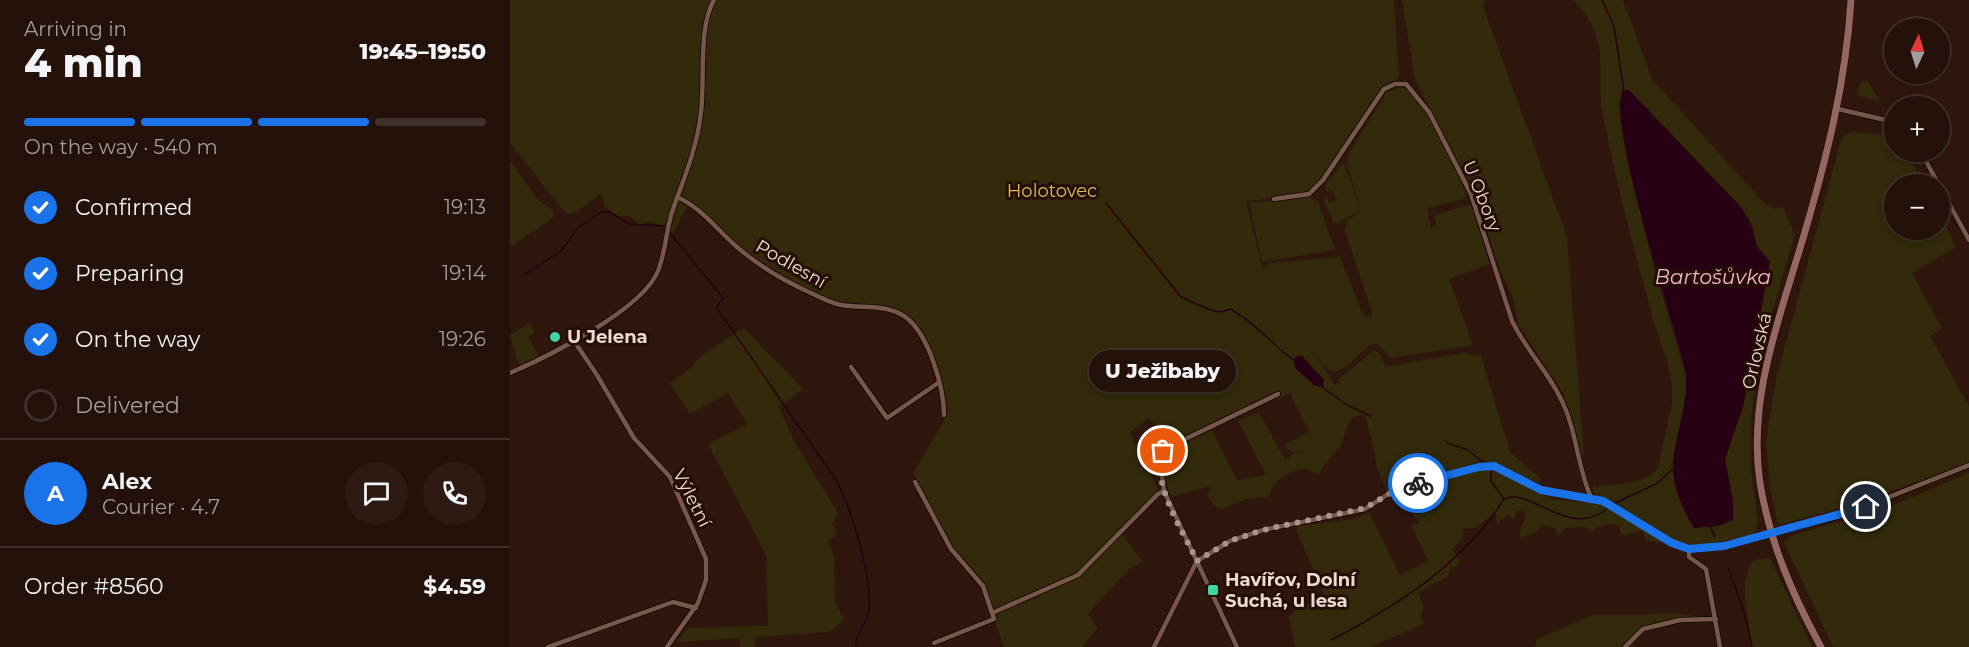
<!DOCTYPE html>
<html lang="en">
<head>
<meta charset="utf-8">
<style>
  :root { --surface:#24110a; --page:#2c1a13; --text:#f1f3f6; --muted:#a39d9c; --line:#41312b; --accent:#1a73e8 }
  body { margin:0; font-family:Montserrat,sans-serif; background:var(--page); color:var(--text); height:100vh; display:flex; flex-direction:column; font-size:22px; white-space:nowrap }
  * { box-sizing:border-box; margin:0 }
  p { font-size:20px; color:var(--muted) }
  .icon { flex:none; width:33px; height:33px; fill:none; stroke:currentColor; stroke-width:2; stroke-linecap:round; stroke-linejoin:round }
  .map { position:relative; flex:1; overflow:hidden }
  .panel { display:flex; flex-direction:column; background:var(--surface); width:510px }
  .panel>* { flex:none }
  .needle { width:39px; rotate:4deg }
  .buttons { position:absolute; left:1374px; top:18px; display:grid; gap:12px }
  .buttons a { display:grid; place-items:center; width:66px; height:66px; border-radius:50%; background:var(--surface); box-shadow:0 3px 9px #0003,0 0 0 2px var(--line); font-size:30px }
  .pin { position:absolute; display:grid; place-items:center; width:51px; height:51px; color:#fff; margin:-26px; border:3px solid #fff; border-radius:50%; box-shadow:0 2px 6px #0007 }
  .courier { position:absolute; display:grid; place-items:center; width:60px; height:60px; margin:-30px; border:4px solid #1a73e8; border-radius:50%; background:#fff; color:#222; box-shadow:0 2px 8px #0007 }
  .bubble { position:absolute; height:42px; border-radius:21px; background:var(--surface); box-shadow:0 3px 9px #0003,0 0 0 2px var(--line); font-size:20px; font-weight:800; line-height:42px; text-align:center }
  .overview em { font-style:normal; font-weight:800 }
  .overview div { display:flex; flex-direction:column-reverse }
  .overview { display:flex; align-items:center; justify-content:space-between; height:102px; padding:0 24px }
  h1 { font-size:39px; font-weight:800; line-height:45px }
  .bar { display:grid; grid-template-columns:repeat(4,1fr); gap:9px 6px; align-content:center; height:72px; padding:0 24px }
  .bar i { height:8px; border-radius:4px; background:var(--line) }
  .bar .active { background:var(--accent) }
  .bar p { grid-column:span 4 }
  .line { display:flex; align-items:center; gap:15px; padding:0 24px; border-top:2px solid var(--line) }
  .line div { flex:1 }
  .round { display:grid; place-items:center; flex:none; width:63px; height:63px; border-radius:32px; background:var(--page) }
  ol { padding:0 24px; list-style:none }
  li { display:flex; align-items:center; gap:18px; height:66px }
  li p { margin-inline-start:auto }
  li .icon { padding:6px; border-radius:50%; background:var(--accent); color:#fff; stroke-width:4 }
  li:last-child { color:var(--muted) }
  li i { width:33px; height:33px; border:3px solid var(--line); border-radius:50% }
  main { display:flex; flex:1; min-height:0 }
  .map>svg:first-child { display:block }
  .green { fill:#332a0b; fill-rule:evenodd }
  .water { fill:#280013 }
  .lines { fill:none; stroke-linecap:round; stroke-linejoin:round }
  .stream { stroke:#280013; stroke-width:1.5 }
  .street-casing { stroke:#160300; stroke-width:6 }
  .secondary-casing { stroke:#160300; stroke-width:8 }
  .street { stroke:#76584c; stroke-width:4.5 }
  .secondary { stroke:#946760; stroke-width:7 }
  .done { stroke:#aa958d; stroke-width:6; stroke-dasharray:0 10.8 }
  .route { stroke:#1a73e8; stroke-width:8 }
  .poi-dot { fill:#3ed4a3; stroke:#250e05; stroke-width:2 }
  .labels { text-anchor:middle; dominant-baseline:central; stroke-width:6; stroke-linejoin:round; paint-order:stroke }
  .park-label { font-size:18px; fill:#debd4e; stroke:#250e05 }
  .street-label { font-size:18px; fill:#ebd9d2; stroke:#250e05 }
  .poi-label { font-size:18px; font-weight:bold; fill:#ebd9d2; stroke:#250e05; text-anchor:start }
  .water-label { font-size:20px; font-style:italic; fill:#f6b6cf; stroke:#250e05 }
</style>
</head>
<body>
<main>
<section class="panel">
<div class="overview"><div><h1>4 min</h1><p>Arriving in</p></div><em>19:45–19:50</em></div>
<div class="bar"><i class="active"></i><i class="active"></i><i class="active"></i><i></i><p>On the way · 540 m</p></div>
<ol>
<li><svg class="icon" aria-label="check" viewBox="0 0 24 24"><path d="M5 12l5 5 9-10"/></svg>Confirmed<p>19:13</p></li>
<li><svg class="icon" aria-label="check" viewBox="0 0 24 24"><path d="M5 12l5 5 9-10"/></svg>Preparing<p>19:14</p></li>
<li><svg class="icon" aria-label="check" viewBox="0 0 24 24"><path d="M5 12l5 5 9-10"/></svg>On the way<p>19:26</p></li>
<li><i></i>Delivered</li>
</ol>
<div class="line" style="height:108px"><b class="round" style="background:var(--accent);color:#fff">A</b><div><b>Alex</b><p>Courier · 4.7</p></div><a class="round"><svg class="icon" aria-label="chat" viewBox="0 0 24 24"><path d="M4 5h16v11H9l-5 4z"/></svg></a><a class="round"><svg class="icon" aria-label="phone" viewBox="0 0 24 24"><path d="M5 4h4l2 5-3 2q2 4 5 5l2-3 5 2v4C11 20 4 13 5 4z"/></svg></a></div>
<div class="line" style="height:78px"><div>Order #8560</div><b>$4.59</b></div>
</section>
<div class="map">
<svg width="1459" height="647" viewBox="0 0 1459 647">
  <rect width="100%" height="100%" fill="#30170d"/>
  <g class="green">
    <path d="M0 0H884L889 78 871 87 841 144 817 181 789 195 736 201 753 271 760 263 830 257 854 317H861L862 312 835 230 837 221 851 211 824 224 813 199 817 197 819 203 827 200 823 190 817 192 816 184 833 162 851 210 837 165 838 154 877 92 891 87C913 94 951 175 957 198L917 208 921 228 927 226 924 216 961 204 980 264 939 279 963 345 881 358 869 345 862 344C851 350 830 380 818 369 812 364 808 355 803 350L824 384 830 383 835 387 828 380 864 350 870 354 876 367 953 353 971 356 1000 452 1030 478 1029 483 974 460 876 491 867 466 855 412 853 415 842 417C838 425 832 444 829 448 821 458 814 463 809 475L795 468C777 473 764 478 759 497L739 498 712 509 706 507 697 495 702 486 660 497 655 478 656 457 664 448 702 430 727 480 756 475 728 421 749 412 775 460 785 453 798 451 781 452 774 445 799 432 780 393 663 442 639 418 620 432 651 495 610 532 633 562 620 568 578 614 588 628 572 647H494L470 577 443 547 403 473 434 421V398L413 331 395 314 377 306 330 302 292 287 230 248 180 201 163 233 142 221 130 224 120 216H108L94 206 92 193 67 212 56 214 0 143Z"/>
    <path d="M892 0H977L972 4 1057 237 1074 455H1069L1053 393 1008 324 1003 296 991 274 966 195 905 80Z"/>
    <path d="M1063 0H1113L1142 79 1256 205 1266 209 1272 207 1285 234 1247 364 1241 419V470L1248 522 1246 531 1239 536 1186 546 1162 540 1083 493V484L1086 487C1104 484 1137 484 1148 468L1162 403V384C1159 362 1149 340 1143 318 1124 251 1106 183 1093 115 1084 66 1104 42 1063 0ZM1113 90H1119L1230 206 1239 219 1247 246 1260 262 1233 407 1215 459 1223 502 1163 469 1173 418 1177 379 1141 257 1118 160 1109 104Z"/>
    <path d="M1352 81 1358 82 1370 101 1347 96 1348 87Z"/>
    <path d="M1342 132 1384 136V152H1396L1414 184H1384V230H1430V215L1446 247 1402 273 1432 328 1420 336 1459 406V463L1352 502 1268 525 1260 488 1256 441 1266 379 1332 137Z"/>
    <path d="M0 161 29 201 43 210V218L0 247Z"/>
    <path d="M801 196 803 201H808L825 250 752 262 739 203Z"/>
    <path d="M20 323 25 333 18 337 29 356 9 365 0 335Z"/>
    <path d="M234 328 293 389 269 407 284 441 328 513 322 524 327 531 324 537 318 540 324 555 325 601 334 620 320 632 245 637V647H230L229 638 167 642 178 628 258 626 256 555 198 444 237 424 218 393 180 414 160 383 183 367 188 358Z"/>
    <path d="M977 469 996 474 1029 494 1048 500 1092 504 1156 542 1137 541 1132 531 1112 535 1108 525C1097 523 1090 525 1081 532L1075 527 1055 528 1047 536 1045 528 1033 525 1028 531 1010 539 1011 527 1016 517 1014 510 1006 511 1004 520 998 515 987 524 986 513 965 528 953 529V537L942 549 950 560 947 566 940 568 939 576 908 592 913 605 911 617 914 624 860 647H785L779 617 786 610 808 600 809 602 816 599 787 532 788 526 844 519 859 512 890 575 918 561 901 525 908 524 909 521 904 517 896 493 967 470Z"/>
    <path d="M1459 473V647H1323L1274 542 1284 535 1374 509Z"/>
    <path d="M1260 558 1302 647H1242C1239 621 1227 581 1244 560Z"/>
    <path d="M1170 614 1203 618 1170 619 1133 627 1122 647H1025L1027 639 1084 615Z"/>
  </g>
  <g class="water">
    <path d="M1113 90H1119L1230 206 1242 226 1247 246 1260 262 1233 407 1215 459 1223 502V520L1208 526 1184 528C1173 510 1162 486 1163 464 1165 430 1182 400 1174 365 1163 318 1096 123 1113 90Z"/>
    <path d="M787 356H792L814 380 813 387 805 386 785 368 784 359Z"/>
  </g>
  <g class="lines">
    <g class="stream">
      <path d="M1092 0 1104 26 1114 92"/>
      <path d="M596 203 671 297 700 310 711 312 720 309C743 321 762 344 783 360"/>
      <path d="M160 233 213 298 207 307 209 311 326 480C342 510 361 574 359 609 358 624 345 632 346 647"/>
      <path d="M14 275 50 252 69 227 91 212H99L120 224 154 226"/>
      <path d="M813 388 839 406 861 416"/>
      <path d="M937 443 958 450 973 462"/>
      <path d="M981 469V481L994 499C1020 486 1058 540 1097 509"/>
      <path d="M1105 503 1146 484 1163 469"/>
      <path d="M1200 525 1205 537"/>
      <path d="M1219 569 1236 618 1242 647"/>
      <path d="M821 640C887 606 953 564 994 499"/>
    </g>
    <g class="street-casing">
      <g id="street">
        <path d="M1328 109 1384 122"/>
        <path d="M1411 152 1459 240"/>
        <path d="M167 197C192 208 207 230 227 247 248 265 276 282 301 293 311 298 321 303 331 305 353 309 379 303 398 319 419 337 434 387 434 415"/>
        <path d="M764 199 799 194 813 180 874 89 885 84H896L919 112 961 194 1002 321C1017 352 1042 376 1055 408 1067 436 1068 469 1081 497"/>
        <path d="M64 341 87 375 124 438 160 477 196 559V580L188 603 157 647"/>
        <path d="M341 367 377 418 428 383"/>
        <path d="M0 373C39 356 132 310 148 271 156 251 156 229 163 209 174 179 188 144 191 112 195 81 188 27 204 0"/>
        <path d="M405 482 441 549 473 586 482 613 568 575 648 494 654 491"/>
        <path d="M1179 549V557L1196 569 1210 647"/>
        <path d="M424 643 484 619 482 613"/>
        <path d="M38 647 163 602 186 608"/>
        <path d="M644 647 687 561 720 541 753 530 855 509 883 491 969 467 984 466 1031 490 1093 501 1162 543 1179 549 1214 546 1334 515 1459 465"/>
        <path d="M727 647 654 491 650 460 653 451 663 445 768 394"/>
        <path d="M1115 647 1133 629 1170 620 1206 619"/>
      </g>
    </g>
    <g class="secondary-casing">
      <path id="secondary" d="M1311 647C1282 594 1260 543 1250 483 1237 398 1271 314 1294 235 1317 157 1336 81 1341 0"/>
    </g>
    <use href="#street" class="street"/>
    <use href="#secondary" class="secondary"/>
  </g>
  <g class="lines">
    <path class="done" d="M653 451C640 482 674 533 687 561L720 541 753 530 855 508 884 491 908 483"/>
    <path class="route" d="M908 483 969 467 984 466 1031 490 1093 501 1162 543 1179 549 1214 546 1356 507"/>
  </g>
  <g class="poi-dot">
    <circle cx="45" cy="337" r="6"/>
    <rect x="697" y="584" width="12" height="12" rx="3"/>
  </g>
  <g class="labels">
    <g class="park-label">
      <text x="542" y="191">Holotovec</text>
    </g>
    <g class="street-label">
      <text transform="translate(972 196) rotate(68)">U Obory</text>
      <text transform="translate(281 264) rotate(30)">Podlesní</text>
      <text transform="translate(1247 351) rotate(-77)">Orlovská</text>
      <text transform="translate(182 498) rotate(63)">Výletní</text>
    </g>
    <g class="poi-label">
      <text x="57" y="337">U Jelena</text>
      <text x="715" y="580">Havířov, Dolní<tspan x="715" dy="21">Suchá, u lesa</tspan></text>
    </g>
    <g class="water-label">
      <text x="1203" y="277">Bartošůvka</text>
    </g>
  </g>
</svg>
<div class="buttons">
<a><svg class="needle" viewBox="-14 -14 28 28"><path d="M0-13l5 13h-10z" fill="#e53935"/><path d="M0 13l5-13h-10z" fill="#a39d9c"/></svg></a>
<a>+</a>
<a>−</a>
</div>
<div class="pin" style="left:653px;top:451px;background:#ea580c"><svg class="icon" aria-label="bag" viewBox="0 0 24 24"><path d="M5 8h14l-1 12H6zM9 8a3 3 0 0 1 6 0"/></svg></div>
<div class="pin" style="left:1356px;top:507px;background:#1f2937"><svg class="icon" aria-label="home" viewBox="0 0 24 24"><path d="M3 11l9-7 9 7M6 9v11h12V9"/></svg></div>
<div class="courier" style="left:908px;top:483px"><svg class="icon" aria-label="bike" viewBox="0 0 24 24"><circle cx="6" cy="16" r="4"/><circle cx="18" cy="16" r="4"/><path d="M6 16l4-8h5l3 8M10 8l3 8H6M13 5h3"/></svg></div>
<div class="bubble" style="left:579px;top:350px;width:147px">U Ježibaby</div>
</div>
</main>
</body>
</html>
